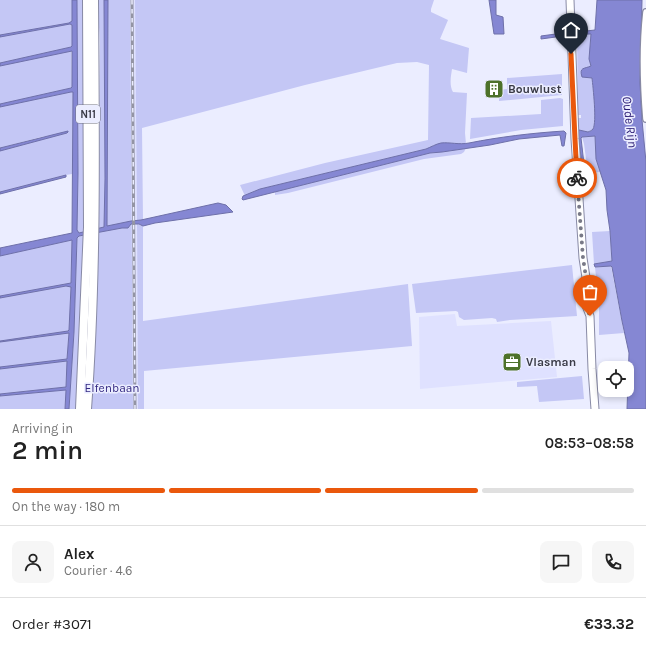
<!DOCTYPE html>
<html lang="en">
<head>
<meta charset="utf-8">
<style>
  :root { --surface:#fff; --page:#f6f6f6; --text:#222; --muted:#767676; --line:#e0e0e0; --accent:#ea580c }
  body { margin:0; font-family:Karla,sans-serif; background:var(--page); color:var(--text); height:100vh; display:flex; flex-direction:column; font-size:15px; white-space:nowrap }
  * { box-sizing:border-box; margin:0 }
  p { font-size:13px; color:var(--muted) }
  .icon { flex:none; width:22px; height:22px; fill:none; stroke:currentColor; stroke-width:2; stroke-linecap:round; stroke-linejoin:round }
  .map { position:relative; height:409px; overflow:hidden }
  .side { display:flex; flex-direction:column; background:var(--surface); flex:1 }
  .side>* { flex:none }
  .fabs { position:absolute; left:598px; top:361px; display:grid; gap:8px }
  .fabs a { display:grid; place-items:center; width:36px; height:36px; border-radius:8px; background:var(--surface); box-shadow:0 2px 6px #0003; font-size:20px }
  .pin { position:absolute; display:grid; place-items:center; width:34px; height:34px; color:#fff; margin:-41px -17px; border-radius:50% 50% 50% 0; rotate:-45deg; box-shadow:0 0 4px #0007 }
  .pin .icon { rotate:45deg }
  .courier { position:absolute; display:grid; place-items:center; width:40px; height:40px; margin:-20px; border:3px solid #ea580c; border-radius:50%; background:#fff; color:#222; box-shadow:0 1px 5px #0007 }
  .summary em { font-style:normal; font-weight:600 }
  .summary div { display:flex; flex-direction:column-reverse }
  .summary { display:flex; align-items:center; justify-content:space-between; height:68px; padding:0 12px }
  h1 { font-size:26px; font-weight:600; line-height:30px }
  .bar { display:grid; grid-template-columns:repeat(4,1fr); gap:6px 4px; align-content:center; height:48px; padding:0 12px }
  .bar i { height:5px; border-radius:3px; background:var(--line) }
  .bar .current { background:var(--accent) }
  .bar p { grid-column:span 4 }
  .line { display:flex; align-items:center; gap:10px; padding:0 12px; border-top:1px solid var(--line) }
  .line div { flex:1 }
  .round { display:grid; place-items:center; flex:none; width:42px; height:42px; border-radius:8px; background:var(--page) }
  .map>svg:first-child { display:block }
  .built { fill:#dfe1ff }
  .green { fill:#c4c7f5 }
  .water { fill:#8587d3; stroke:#6e70a9 }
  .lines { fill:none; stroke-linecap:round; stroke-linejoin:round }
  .minor-casing { stroke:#888aa5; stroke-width:8 }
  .major-casing { stroke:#888aa5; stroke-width:9 }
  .highway-casing { stroke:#888aa5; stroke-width:10 }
  .minor { stroke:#fff; stroke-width:5.5 }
  .major { stroke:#fff; stroke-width:7 }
  .highway { stroke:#fff; stroke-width:8 }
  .rail-casing { stroke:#9394a3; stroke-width:3 }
  .rail { stroke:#ebedff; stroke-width:1.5; stroke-dasharray:4.5; stroke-linecap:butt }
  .done { stroke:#787987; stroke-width:4; stroke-dasharray:0 7.2 }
  .route { stroke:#ea580c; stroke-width:5 }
  .labels { text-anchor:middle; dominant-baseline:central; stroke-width:3; stroke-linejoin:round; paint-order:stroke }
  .shield { fill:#ebedff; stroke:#6f707e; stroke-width:1 }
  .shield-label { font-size:11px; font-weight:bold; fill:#3a3b47 }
  .poi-label { font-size:12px; font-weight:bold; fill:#3a3b47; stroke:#ebedff; text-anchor:start }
  .park-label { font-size:12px; fill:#332881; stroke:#ebedff }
  .water-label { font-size:13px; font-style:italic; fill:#291a73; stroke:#ebedff }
</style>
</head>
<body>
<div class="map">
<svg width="646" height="409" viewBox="0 0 646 409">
  <rect width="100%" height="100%" fill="#ebedff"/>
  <g class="built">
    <path d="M130 0H135L137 221H131Z"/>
    <path d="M131 224H137L138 409H133Z"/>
    <path d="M455 314 457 326 551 321 557 377 420 389 419 317Z"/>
  </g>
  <g class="green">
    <path d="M0 0H72V22L69 23 0 35Z"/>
    <path d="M77 0H83L84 186 83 232 79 233 77 230 78 173Z"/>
    <path d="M97 0H130L133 409H91L99 229 100 43C100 29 97 15 97 0Z"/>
    <path d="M135 0H434L431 9V12L448 20 440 39 469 48 467 73 452 69C451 76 449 85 453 92L467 93 465 133 466 144H455L442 143 426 149 272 186 260 189 245 196 240 185 325 163 428 140 429 65 417 62 397 63 305 85 142 128 143 220 137 221Z"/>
    <path d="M70 24 72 25V46L71 47 0 63V37Z"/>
    <path d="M577 34H591L590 44 591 67H588L592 78 595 109 594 126 592 130 588 132 579 130 577 118H581V115H578Z"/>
    <path d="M71 50 72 87 71 88 0 104V66Z"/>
    <path d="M562 74V95L499 101V90L507 89V78Z"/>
    <path d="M71 92H73L72 174 66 175H65L0 192V151L67 133 41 137 0 148V107Z"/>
    <path d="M560 98 563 99V126L521 130 470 139 471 118 541 114V100Z"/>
    <path d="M595 136 596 159 600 172 588 173 584 144 582 137Z"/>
    <path d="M466 148 464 152 461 154 424 159 288 193 275 195V192L430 153 442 152Z"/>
    <path d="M137 224 143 226V321L408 284 412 346 144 371V409H138Z"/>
    <path d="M610 231 612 261 594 264 592 232Z"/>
    <path d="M83 235V283L77 409H69L74 332 77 238 79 236Z"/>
    <path d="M72 240 71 283 0 296V256Z"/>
    <path d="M572 265 577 316 510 320 497 322 496 319 492 318 464 320 459 317 458 312 456 311 416 313 412 284Z"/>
    <path d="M611 266 624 333 599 335V307L595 267Z"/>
    <path d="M66 286H71L69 330 68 331 0 341V298Z"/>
    <path d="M68 333H69L67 359 0 367V342Z"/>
    <path d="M67 361 66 387 0 394V369Z"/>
    <path d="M582 376 584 399 539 402 537 386 517 387V382Z"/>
    <path d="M66 390 65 409H0V396Z"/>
  </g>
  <g class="water">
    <path d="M72 0H77L78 173 77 230 79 233 104 227 105 179 104 0H108L107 226 131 221 141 220 218 203 226 205 233 212 155 223 143 226 139 224H131L128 228H122L79 236 77 238 74 332 69 409H65L66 390 0 396V394L66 387 67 361 0 369V367L67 359 69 333 0 342V341L68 331 69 330 71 287 66 286 0 298V296L71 283 72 240 0 256V248L72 233 73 92H71L0 107V104L71 88 72 87V51L0 66V63L71 47 72 46V25L70 24 0 37V35L69 23 72 21Z"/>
    <path d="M489 0H496V15L503 17 504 34H494Z"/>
    <path d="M597 0H642L640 83 642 120 646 162V409H627L629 353 622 321 612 267 611 266 595 267 594 264 612 261 610 231 607 210 606 190 596 159 595 136 582 137 581 138 585 173H583L578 133 579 130 588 132C590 131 591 131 593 129 597 122 593 87 592 78L582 77C579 67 584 69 591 66L589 59 591 34H577V32L595 30Z"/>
    <path d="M563 33V36L541 39V36Z"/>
    <path d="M68 131V132L67 133 0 151V148Z"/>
    <path d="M564 131 566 133 564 146H562L560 135 519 139 490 145 442 152 430 153 243 200 242 199 243 196 260 189 426 149C431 147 436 144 441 143 450 142 459 145 469 143 499 137 532 133 564 131Z"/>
    <path d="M66 175V177L0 194V192Z"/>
  </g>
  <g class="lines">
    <g class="minor-casing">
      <path id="minor" d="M646 12C642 48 643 83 646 119"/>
    </g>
    <g class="major-casing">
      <g id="major">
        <path d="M570 0 575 139 583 258 587 284 585 296"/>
        <path d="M584 292 585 303 590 316 592 369 595 409"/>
      </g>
    </g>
    <g class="highway-casing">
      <g id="highway">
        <path d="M80 409 88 227 87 0"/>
        <path d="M87 409C97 273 95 136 94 0"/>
      </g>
    </g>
    <use href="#minor" class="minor"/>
    <use href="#major" class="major"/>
    <use href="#highway" class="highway"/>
    <g class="rail-casing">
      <path id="rail" d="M132 0 135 409"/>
    </g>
    <use href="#rail" class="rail"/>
  </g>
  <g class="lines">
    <path class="done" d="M577 178 583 258 587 284 585 296V303L590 316"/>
    <path class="route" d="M571 54 575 139 577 178"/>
  </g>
  <defs>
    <g id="building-square" transform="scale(1)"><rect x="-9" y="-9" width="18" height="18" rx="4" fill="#4d712a" stroke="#ebedff"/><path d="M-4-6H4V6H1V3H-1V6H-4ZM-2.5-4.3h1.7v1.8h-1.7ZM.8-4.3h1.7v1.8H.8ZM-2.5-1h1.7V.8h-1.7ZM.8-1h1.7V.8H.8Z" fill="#fff"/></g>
    <g id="office-square" transform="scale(1)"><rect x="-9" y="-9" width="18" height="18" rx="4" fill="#4d712a" stroke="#ebedff"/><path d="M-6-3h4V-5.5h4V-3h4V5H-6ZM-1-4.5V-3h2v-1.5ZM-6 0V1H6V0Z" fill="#fff"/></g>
  </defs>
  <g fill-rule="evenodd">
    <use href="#building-square" x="494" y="89"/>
    <use href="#office-square" x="512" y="362"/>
  </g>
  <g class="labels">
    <rect class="shield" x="76" y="105" width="24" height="18" rx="3"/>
    <g class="shield-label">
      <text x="88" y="114">N11</text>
    </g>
    <g class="poi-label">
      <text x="508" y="89">Bouwlust</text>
      <text x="526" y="362">Vlasman</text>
    </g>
    <g class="park-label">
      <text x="112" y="388">Elfenbaan</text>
    </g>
    <g class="water-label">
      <text transform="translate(630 122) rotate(83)">Oude Rijn</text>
    </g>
  </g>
</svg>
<div class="fabs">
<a><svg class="icon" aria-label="locate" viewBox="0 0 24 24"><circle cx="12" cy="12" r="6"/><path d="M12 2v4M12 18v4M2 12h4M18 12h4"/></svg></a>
</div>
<div class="pin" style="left:590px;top:316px;background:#ea580c"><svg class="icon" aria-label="bag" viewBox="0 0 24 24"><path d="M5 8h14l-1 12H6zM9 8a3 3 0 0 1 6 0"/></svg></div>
<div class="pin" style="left:571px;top:54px;background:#1f2937"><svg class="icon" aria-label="home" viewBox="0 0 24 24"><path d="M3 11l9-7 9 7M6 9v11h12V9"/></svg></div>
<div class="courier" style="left:577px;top:178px"><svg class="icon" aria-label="bike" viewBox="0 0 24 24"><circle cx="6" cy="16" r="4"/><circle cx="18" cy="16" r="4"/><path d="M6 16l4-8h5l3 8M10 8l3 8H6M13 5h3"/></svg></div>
</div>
<section class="side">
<div class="summary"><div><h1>2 min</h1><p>Arriving in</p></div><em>08:53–08:58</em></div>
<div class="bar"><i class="current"></i><i class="current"></i><i class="current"></i><i></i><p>On the way · 180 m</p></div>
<div class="line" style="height:72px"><a class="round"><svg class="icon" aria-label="person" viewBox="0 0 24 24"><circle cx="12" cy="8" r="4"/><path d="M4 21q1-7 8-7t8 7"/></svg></a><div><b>Alex</b><p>Courier · 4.6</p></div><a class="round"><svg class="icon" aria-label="chat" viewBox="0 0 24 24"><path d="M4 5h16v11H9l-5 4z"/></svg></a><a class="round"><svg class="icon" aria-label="phone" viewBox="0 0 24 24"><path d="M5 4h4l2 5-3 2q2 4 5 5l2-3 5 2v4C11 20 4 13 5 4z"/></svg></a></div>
<div class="line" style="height:52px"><div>Order #3071</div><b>€33.32</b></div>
</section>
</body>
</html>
